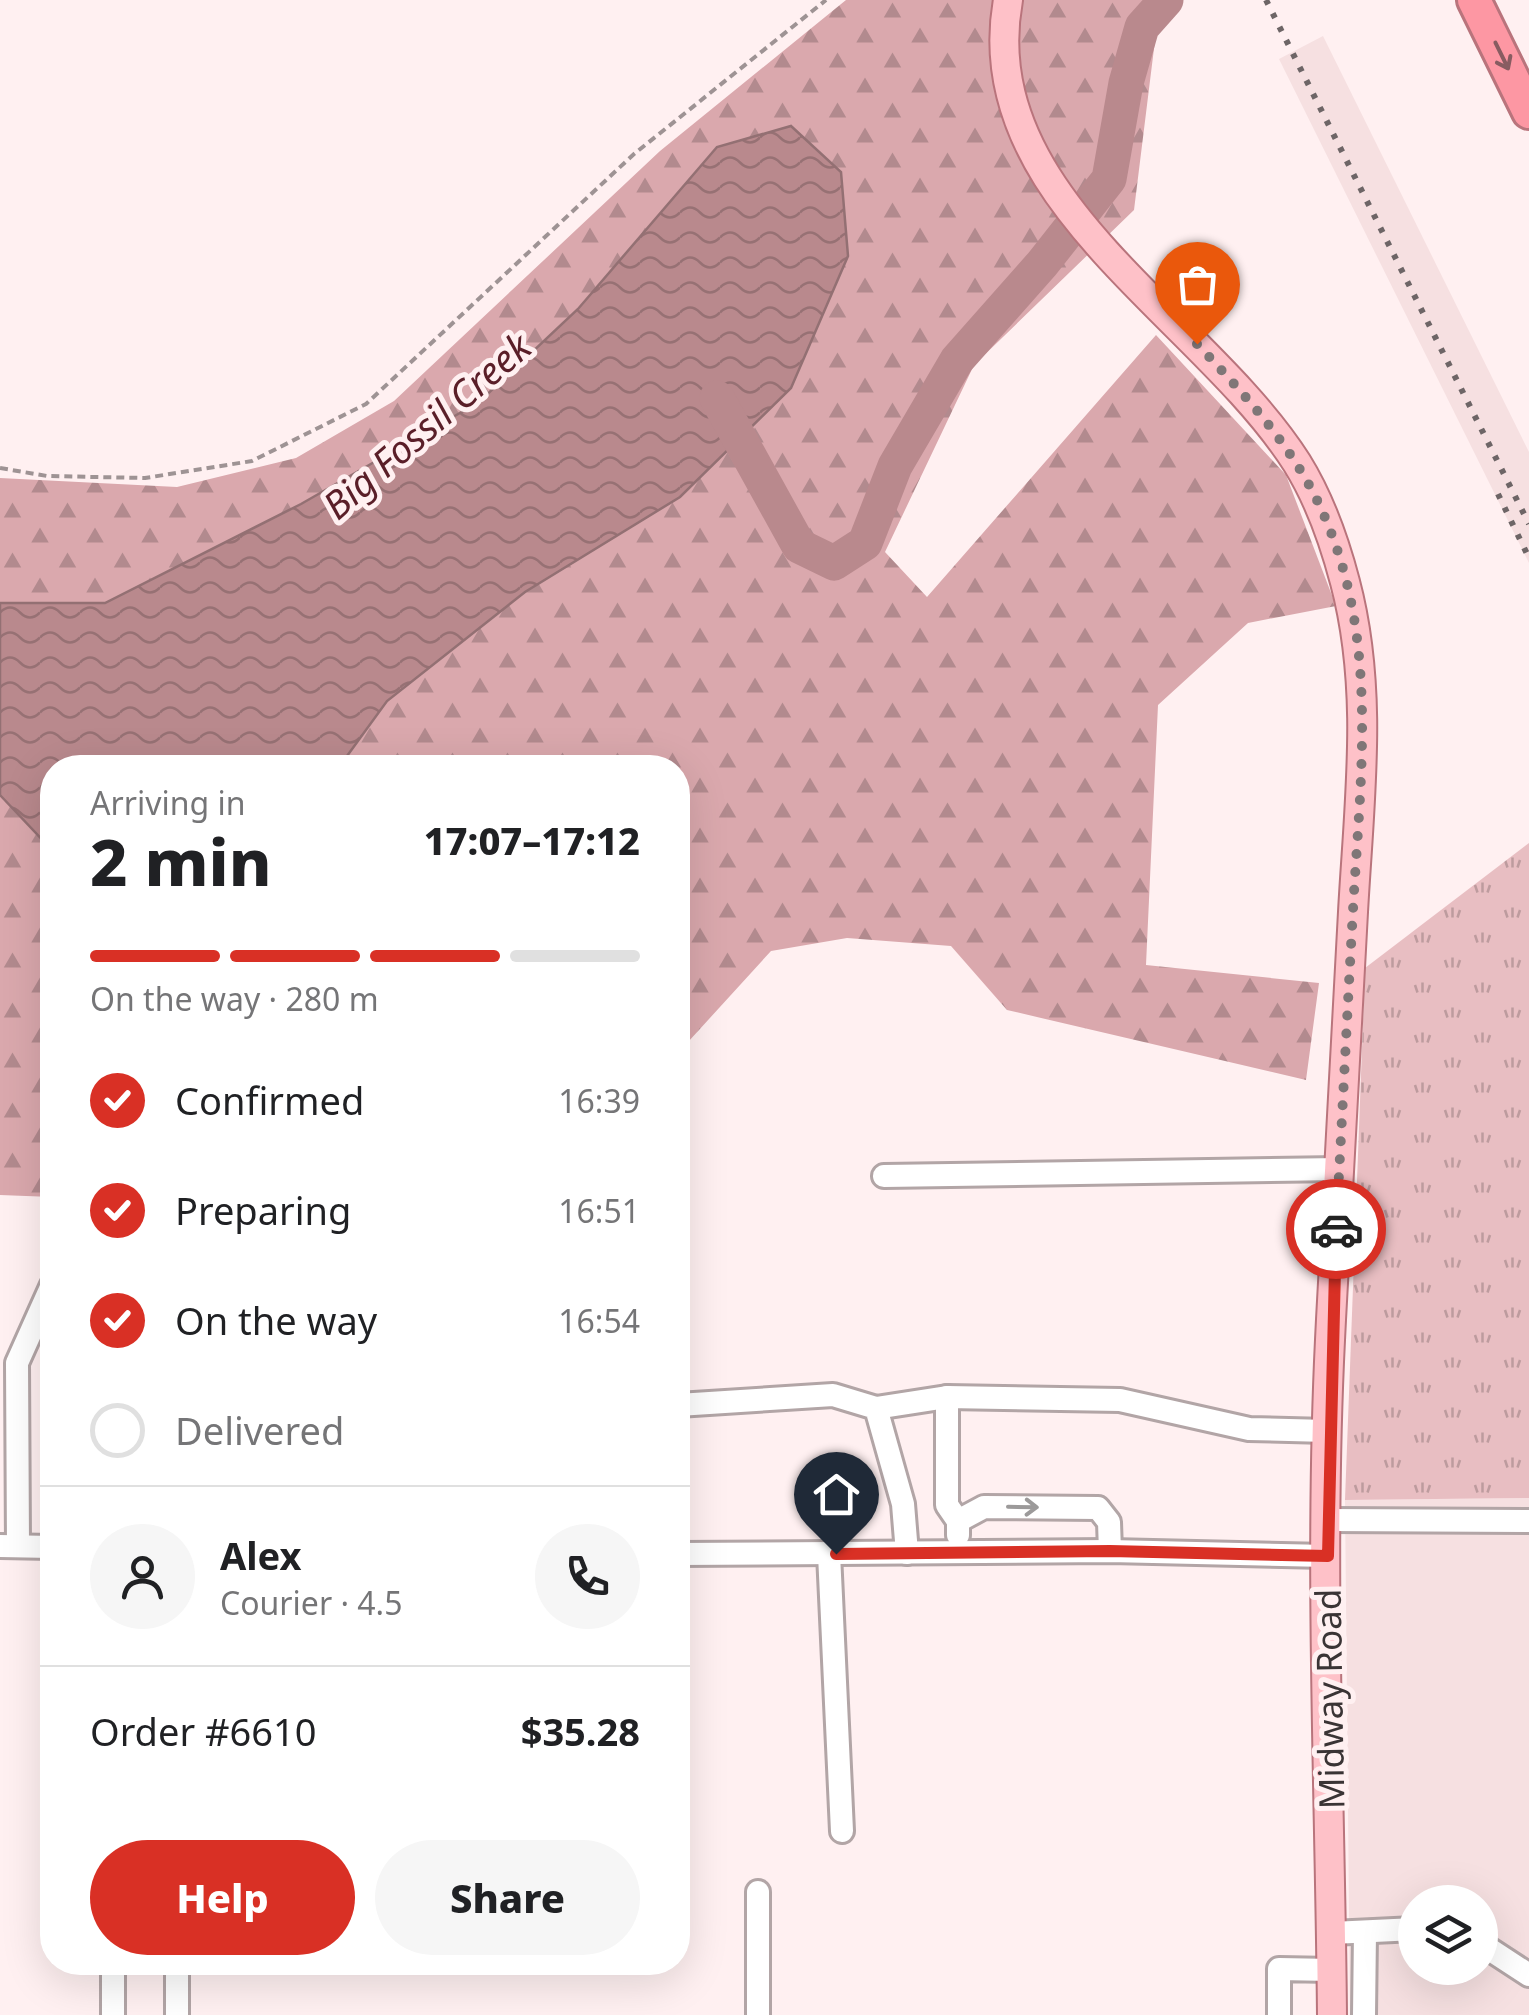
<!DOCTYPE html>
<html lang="en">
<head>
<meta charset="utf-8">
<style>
  :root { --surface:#fff; --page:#f6f6f6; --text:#202124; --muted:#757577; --line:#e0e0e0; --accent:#d93025 }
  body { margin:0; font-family:"Noto Sans",sans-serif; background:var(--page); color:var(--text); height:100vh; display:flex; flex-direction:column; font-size:38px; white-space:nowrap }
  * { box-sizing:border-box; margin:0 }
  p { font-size:32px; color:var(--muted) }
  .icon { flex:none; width:55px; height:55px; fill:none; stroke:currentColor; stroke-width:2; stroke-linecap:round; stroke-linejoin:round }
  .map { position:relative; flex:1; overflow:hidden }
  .side { position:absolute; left:40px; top:755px; width:650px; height:1220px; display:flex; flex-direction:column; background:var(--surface); border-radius:40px; box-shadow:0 10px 40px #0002 }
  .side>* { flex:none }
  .fabs { position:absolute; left:1398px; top:1885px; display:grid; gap:20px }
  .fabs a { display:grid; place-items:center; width:100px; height:100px; border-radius:50%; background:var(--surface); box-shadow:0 10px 40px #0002; font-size:50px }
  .pin { position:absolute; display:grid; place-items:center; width:85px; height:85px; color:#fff; margin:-102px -42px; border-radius:50% 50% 50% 0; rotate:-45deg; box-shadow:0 0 10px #0007 }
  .pin .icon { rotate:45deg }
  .courier { position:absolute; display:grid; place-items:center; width:100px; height:100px; margin:-50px; border:8px solid #d93025; border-radius:50%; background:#fff; color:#222; box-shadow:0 2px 12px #0007 }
  .summary em { font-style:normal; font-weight:800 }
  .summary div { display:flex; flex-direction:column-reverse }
  .summary { display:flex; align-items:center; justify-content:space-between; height:170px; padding:0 50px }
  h1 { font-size:65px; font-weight:800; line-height:75px }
  .bar { display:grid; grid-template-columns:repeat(4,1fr); gap:15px 10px; align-content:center; height:120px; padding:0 50px }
  .bar i { height:12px; border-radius:8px; background:var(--line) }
  .bar .selected { background:var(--accent) }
  .bar p { grid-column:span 4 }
  .line { display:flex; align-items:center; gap:25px; padding:0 50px; border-top:2px solid var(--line) }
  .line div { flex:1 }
  .round { display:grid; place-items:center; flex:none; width:105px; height:105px; border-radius:52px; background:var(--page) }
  ol { padding:0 50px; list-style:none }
  li { display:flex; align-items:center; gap:30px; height:110px }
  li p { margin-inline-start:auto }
  li .icon { padding:10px; border-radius:50%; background:var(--accent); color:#fff; stroke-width:4 }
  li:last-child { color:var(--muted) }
  li i { width:55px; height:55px; border:5px solid var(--line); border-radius:50% }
  .button { display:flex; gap:20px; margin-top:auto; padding:20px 50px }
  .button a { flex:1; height:115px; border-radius:60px; background:var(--accent); color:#fff; font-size:40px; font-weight:800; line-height:115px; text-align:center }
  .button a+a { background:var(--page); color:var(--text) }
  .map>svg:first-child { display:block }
  .built { fill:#f6e0e1; fill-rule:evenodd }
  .grass { fill:url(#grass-tufts) }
  .forest { fill:url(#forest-firs) }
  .water { fill:url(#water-waves); stroke:#937073; stroke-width:2.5 }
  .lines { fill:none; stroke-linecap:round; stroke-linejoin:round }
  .river { stroke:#b9898d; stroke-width:35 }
  .minor-casing { stroke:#b2a5a6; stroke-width:28 }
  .major-casing { stroke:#b9747c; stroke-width:32 }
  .highway-casing { stroke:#b9747c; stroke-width:38 }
  .path { stroke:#9e9394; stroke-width:4; stroke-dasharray:8 5; stroke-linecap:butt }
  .minor { stroke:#fff; stroke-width:22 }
  .major { stroke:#fec1c8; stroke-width:28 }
  .highway { stroke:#fd97a3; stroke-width:32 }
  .rail { stroke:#6d6566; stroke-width:6; stroke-dasharray:5 10; stroke-linecap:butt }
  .oneway { stroke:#885c61 }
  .oneway2 { stroke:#9c9a9a }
  .done { stroke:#7f7677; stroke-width:10; stroke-dasharray:0 18 }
  .route { stroke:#d93025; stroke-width:12 }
  .labels { text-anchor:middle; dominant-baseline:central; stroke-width:10; stroke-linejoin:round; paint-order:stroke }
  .street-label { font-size:35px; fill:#3a3435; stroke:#fff0f1 }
  .water-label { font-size:38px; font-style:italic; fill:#5a1e28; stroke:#fff0f1 }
</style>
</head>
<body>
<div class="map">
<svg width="1529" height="2015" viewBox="0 0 1529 2015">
  <defs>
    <pattern id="grass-tufts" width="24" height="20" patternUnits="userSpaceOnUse" patternTransform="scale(2.5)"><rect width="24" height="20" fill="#e8bec2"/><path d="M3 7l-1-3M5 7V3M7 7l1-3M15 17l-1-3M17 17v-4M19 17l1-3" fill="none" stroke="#bd9b9e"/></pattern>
    <pattern id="forest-firs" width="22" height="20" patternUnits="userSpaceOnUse" patternTransform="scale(2.5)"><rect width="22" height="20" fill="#daa8ad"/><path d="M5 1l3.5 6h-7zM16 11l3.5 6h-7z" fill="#b28a8e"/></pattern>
    <pattern id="water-waves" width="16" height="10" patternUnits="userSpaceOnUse" patternTransform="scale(2.5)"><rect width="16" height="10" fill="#b9898d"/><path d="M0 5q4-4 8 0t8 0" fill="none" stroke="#977174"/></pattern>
  </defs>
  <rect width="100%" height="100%" fill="#fff0f1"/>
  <g class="built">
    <path d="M1323 36 1529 452V563L1279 59Z"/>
    <path d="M1529 1498V2015H1350L1345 1500ZM1415 1902H1480V1968H1415Z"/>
  </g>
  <path class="grass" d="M1529 843V1498L1345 1500 1365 968Z"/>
  <g class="forest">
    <path d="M846 0H1160L1134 210 974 365 885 552 927 597 1156 335 1286 475 1336 606 1248 623 1158 705 1146 965 1319 983 1306 1080 1007 1010 951 946 847 938 771 951 678 1053V768L339 767 387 701 525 592 717 147 578 309 479 402 301 504 105 603H0V478L177 487 296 458 394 401 660 151Z"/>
    <path d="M0 795 52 850V1197L0 1195Z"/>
  </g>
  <path class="water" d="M791 126 841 172 848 256 791 388 680 497 525 592 387 701 339 767 52 768V850L0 795V603H105L301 504 479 402 578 309 717 147Z"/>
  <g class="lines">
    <path class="river" d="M717 398 799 546 834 563 865 543 895 466 957 360 1042 264 1109 179 1126 83 1142 27 1166 0"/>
    <g class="minor-casing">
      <g id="minor">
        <path d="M884 1176 1340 1169"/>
        <path d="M947 1397V1505L958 1521V1535"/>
        <path d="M678 1405 833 1395 876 1408 903 1504 907 1553"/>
        <path d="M876 1408 947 1397 1120 1400 1249 1429 1327 1431"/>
        <path d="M1328 1520 1529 1521"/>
        <path d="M958 1521 984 1507 1098 1508 1109 1522 1110 1551"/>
        <path d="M0 1546 52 1547"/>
        <path d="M18 1546 17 1363 52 1285"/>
        <path d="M678 1554 1110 1551 1327 1556"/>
        <path d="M829 1554 842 1831"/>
        <path d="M758 1892V2015"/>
        <path d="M1332 1933 1415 1929"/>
        <path d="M1480 1943 1529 1975"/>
        <path d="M113 1962V2015"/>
        <path d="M177 1962V2015"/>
        <path d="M1279 2015V1969L1332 1970"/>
        <path d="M1364 2015 1365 1932"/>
      </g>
    </g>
    <g class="major-casing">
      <path id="major" d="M1008 0C972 198 1203 315 1297 463 1320 500 1334 540 1345 582 1374 691 1359 801 1353 912 1345 1054 1337 1197 1330 1340 1319 1564 1330 1791 1332 2015"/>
    </g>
    <g class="highway-casing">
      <path id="highway" d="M1474 0 1529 112"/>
    </g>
    <path class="path" d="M0 468 47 476 145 478 252 461 366 404 634 154 826 0"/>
    <use href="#minor" class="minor"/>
    <use href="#major" class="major"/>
    <use href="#highway" class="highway"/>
    <g class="rail">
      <path d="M1266 0 1529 524"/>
      <path d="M1498 494 1529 558"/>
    </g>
  </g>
  <defs><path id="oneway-shaft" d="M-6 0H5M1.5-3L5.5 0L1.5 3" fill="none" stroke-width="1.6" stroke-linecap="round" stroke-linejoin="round" transform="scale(2.5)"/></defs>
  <use class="oneway" href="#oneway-shaft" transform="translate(1502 56) rotate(64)"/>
  <use class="oneway2" href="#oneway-shaft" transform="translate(1023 1507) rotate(1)"/>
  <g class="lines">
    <path class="done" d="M1197 344C1247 397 1298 452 1326 520 1379 645 1360 780 1353 910 1347 1016 1342 1122 1336 1229"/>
    <path class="route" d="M836 1554 1110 1551 1328 1556 1336 1229"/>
  </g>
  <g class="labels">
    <g class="street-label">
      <text transform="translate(1329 1699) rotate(-91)">Midway Road</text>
    </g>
    <g class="water-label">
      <text transform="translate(426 425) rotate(-41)">Big Fossil Creek</text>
    </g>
  </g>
</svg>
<div class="fabs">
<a><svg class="icon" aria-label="layers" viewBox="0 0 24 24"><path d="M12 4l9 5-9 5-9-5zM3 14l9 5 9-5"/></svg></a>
</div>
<div class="pin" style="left:1197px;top:344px;background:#ea580c"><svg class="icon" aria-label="bag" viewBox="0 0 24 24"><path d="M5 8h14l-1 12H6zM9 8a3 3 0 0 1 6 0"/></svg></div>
<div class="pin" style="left:836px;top:1554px;background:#1f2937"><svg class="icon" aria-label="home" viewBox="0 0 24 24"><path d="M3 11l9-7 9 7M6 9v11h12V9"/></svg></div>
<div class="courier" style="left:1336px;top:1229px"><svg class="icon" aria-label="car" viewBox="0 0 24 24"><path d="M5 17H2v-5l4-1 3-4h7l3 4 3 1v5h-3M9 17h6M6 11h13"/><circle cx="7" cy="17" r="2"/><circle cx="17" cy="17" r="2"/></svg></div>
<section class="side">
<div class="summary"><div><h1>2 min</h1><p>Arriving in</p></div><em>17:07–17:12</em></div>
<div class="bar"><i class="selected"></i><i class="selected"></i><i class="selected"></i><i></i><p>On the way · 280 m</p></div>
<ol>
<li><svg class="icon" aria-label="check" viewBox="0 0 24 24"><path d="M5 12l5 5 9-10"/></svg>Confirmed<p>16:39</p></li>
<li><svg class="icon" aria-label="check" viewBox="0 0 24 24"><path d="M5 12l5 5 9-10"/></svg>Preparing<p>16:51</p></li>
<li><svg class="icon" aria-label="check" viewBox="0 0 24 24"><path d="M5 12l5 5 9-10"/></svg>On the way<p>16:54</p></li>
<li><i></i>Delivered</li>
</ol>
<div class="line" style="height:180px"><a class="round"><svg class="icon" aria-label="person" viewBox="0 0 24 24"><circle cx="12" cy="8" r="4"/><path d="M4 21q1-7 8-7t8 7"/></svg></a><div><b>Alex</b><p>Courier · 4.5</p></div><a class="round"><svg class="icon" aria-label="phone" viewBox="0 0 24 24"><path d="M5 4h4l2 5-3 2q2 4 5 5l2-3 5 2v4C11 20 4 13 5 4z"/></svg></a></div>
<div class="line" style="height:130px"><div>Order #6610</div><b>$35.28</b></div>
<div class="button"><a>Help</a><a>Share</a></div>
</section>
</div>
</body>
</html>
